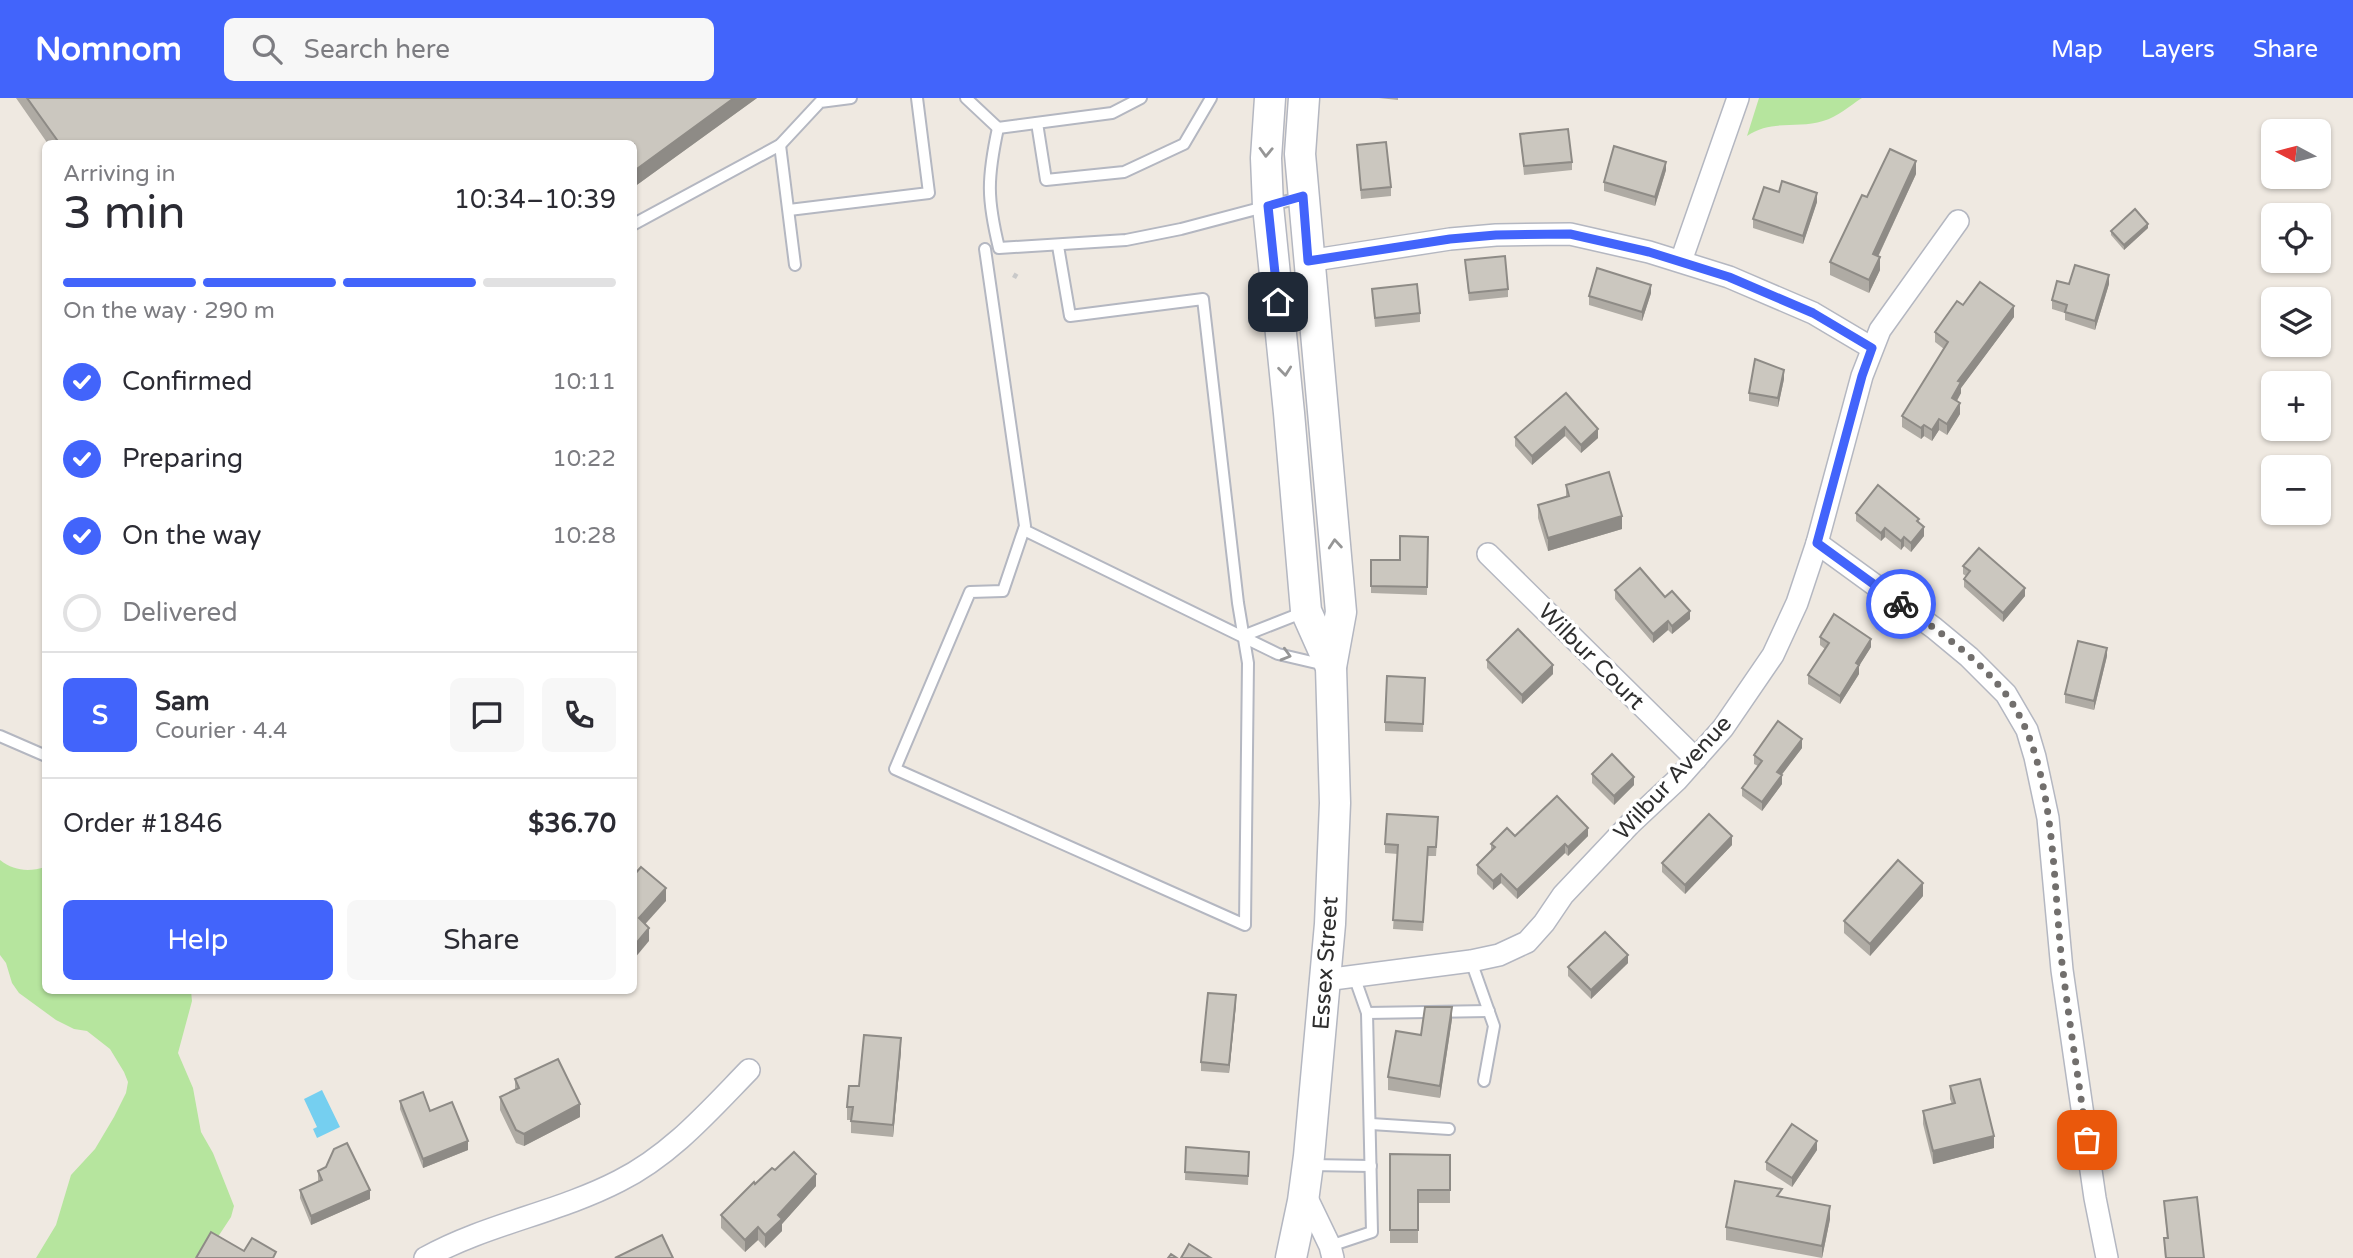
<!DOCTYPE html>
<html lang="en">
<head>
<meta charset="utf-8">
<style>
  :root { --surface:#fff; --page:#f7f7f7; --text:#2b2b33; --muted:#7c7c81; --line:#e1e1e2; --accent:#4264fb }
  body { margin:0; font-family:"Varela Round",sans-serif; background:var(--page); color:var(--text); height:100vh; display:flex; flex-direction:column; font-size:26px; white-space:nowrap }
  * { box-sizing:border-box; margin:0 }
  p { font-size:23px; color:var(--muted) }
  .icon { flex:none; width:38px; height:38px; fill:none; stroke:currentColor; stroke-width:2; stroke-linecap:round; stroke-linejoin:round }
  .map { position:relative; flex:1; overflow:hidden }
  .drawer { position:absolute; left:42px; top:42px; width:595px; height:854px; display:flex; flex-direction:column; background:var(--surface); border-radius:10px; box-shadow:0 2px 5px #0004 }
  .drawer>* { flex:none }
  .needle { width:46px; rotate:277deg }
  .buttons { position:absolute; left:2261px; top:21px; display:grid; gap:14px }
  .buttons a { display:grid; place-items:center; width:70px; height:70px; border-radius:10px; background:var(--surface); box-shadow:0 2px 5px #0004; font-size:35px }
  .pin { position:absolute; display:grid; place-items:center; width:60px; height:60px; color:#fff; margin:-30px; border-radius:14px; box-shadow:0 4px 10px #0006 }
  .courier { position:absolute; display:grid; place-items:center; width:70px; height:70px; margin:-35px; border:5px solid #4264fb; border-radius:50%; background:#fff; color:#222; box-shadow:0 2px 9px #0007 }
  .overview em { font-style:normal; font-weight:600 }
  .overview div { display:flex; flex-direction:column-reverse }
  .overview { display:flex; align-items:center; justify-content:space-between; height:119px; padding:0 21px }
  h1 { font-size:46px; font-weight:600; line-height:52px }
  .bar { display:grid; grid-template-columns:repeat(4,1fr); gap:10px 7px; align-content:center; height:84px; padding:0 21px }
  .bar i { height:9px; border-radius:5px; background:var(--line) }
  .bar .active { background:var(--accent) }
  .bar p { grid-column:span 4 }
  .line { display:flex; align-items:center; gap:18px; padding:0 21px; border-top:2px solid var(--line) }
  .line div { flex:1 }
  .round { display:grid; place-items:center; flex:none; width:74px; height:74px; border-radius:10px; background:var(--page) }
  ol { padding:0 21px; list-style:none }
  li { display:flex; align-items:center; gap:21px; height:77px }
  li p { margin-inline-start:auto }
  li .icon { padding:7px; border-radius:50%; background:var(--accent); color:#fff; stroke-width:4 }
  li:last-child { color:var(--muted) }
  li i { width:38px; height:38px; border:4px solid var(--line); border-radius:50% }
  .button { display:flex; gap:14px; margin-top:auto; padding:14px 21px }
  .button a { flex:1; height:80px; border-radius:10px; background:var(--accent); color:#fff; font-size:28px; font-weight:600; line-height:80px; text-align:center }
  .button a+a { background:var(--page); color:var(--text) }
  header { display:flex; align-items:center; gap:42px; box-sizing:border-box; height:98px; padding:0 35px; background:var(--accent); color:#fff }
  header strong { font-size:33px }
  nav { display:flex; gap:38px; margin-inline-start:auto; font-size:24px }
  .search { width:490px; height:63px; background:var(--page); display:flex; align-items:center; gap:18px; box-sizing:border-box; padding:0 24px; border-radius:10px; color:var(--muted); font-size:26px }
  .map>svg:first-child { display:block }
  .green { fill:#b6e59e }
  .water { fill:#75cff0 }
  .lines { fill:none; stroke-linecap:round; stroke-linejoin:round }
  .service-casing { stroke:#b4b7c1; stroke-width:14 }
  .minor-casing { stroke:#b4b7c1; stroke-width:24 }
  .secondary-casing { stroke:#b4b7c1; stroke-width:33 }
  .path { stroke:#c9c9c9; stroke-width:4.5; stroke-dasharray:5 3.5; stroke-linecap:butt }
  .service { stroke:#fff; stroke-width:10 }
  .minor { stroke:#fff; stroke-width:21 }
  .secondary { stroke:#fff; stroke-width:30 }
  .wall { fill:#afaba4 }
  .shaded-wall { fill:#8e8b86 }
  .building { fill:#cbc7bf; stroke:#8e8b86; stroke-width:2 }
  .oneway { stroke:#969696 }
  .done { stroke:#726f6d; stroke-width:7; stroke-dasharray:0 12.6 }
  .route { stroke:#4264fb; stroke-width:9 }
  .labels { text-anchor:middle; dominant-baseline:central; stroke-width:7; stroke-linejoin:round; paint-order:stroke }
  .street-label { font-size:23px; fill:#2e2e2e; stroke:#fff }
</style>
</head>
<body>
<header>
<strong>Nomnom</strong>
<div class="search"><svg class="icon" aria-label="search" viewBox="0 0 24 24"><circle cx="10" cy="10" r="6"/><path d="M15 15l6 6"/></svg>Search here</div>
<nav><a>Map</a><a>Layers</a><a>Share</a></nav>
</header>
<div class="map">
<svg width="2353" height="1160" viewBox="0 0 2353 1160">
  <rect width="100%" height="100%" fill="#efe9e1"/>
  <g class="green">
    <path d="M1759 0H1862C1849 8 1838 19 1823 23 1798 31 1771 21 1747 38Z"/>
    <path d="M0 762C14 773 29 774 45 769L46 892 191 893 192 903 178 955 193 990 201 1034 213 1055 234 1108 231 1119 204 1160H36L56 1127 71 1077 95 1051 114 1019 126 995 128 984 124 974 110 951 87 933 74 931 56 922 19 895 12 885 6 865 0 857Z"/>
  </g>
  <path class="water" d="M322 992 340 1029 317 1040 313 1031 317 1029 304 1001Z"/>
  <g class="lines">
    <g class="service-casing">
      <g id="service">
        <path d="M966 0 998 30"/>
        <path d="M1037 25 1046 82 1124 74 1184 46 1211 0"/>
        <path d="M998 30C987 81 987 101 999 150L1126 142 1181 131 1302 99"/>
        <path d="M998 30 1112 15 1141 0"/>
        <path d="M780 47 795 167"/>
        <path d="M789 112 929 95 917 0"/>
        <path d="M634 126 780 47 820 4 851 0"/>
        <path d="M985 151 1025 428 1003 493 970 494 895 671 1245 827 1248 565 1238 505 1203 201 1070 218 1058 148"/>
        <path d="M1024 432 1278 556 1325 567"/>
        <path d="M1243 538 1304 514"/>
        <path d="M0 638 46 658"/>
        <path d="M1471 863 1494 928 1484 983"/>
        <path d="M1354 878 1367 915 1489 913"/>
        <path d="M1371 1026 1449 1031"/>
        <path d="M1311 1067 1371 1068"/>
        <path d="M1330 1148 1372 1134 1367 915"/>
      </g>
    </g>
    <g class="minor-casing">
      <g id="minor">
        <path d="M1308 163 1450 141 1496 137 1570 136 1649 154 1729 179 1813 215 1872 250"/>
        <path d="M1681 163 1738 0"/>
        <path d="M1817 445 1934 530 1969 559 2006 596 2027 632 2035 659 2048 720 2062 872 2095 1100 2107 1160"/>
        <path d="M1488 456 1696 661"/>
        <path d="M1325 882 1471 863 1499 857 1527 844 1544 825 1563 797 1630 726 1677 682 1723 630 1773 557 1797 505 1817 445 1862 278 1880 232 1958 123"/>
        <path d="M1304 1094 1330 1148 1333 1160"/>
        <path d="M425 1160C486 1126 557 1115 619 1083 671 1057 709 1013 749 972"/>
      </g>
    </g>
    <g class="secondary-casing">
      <g id="secondary">
        <path d="M1270 0 1266 60 1268 108 1289 315 1306 513 1331 569"/>
        <path d="M1291 1160 1303 1103 1309 1058 1330 826 1335 705 1331 569 1341 514 1300 56 1304 0"/>
      </g>
    </g>
    <path class="path" d="M1014 180 1018 173"/>
    <use href="#service" class="service"/>
    <use href="#minor" class="minor"/>
    <use href="#secondary" class="secondary"/>
  </g>
  <g class="wall">
    <path d="M16 0H757L634 89V46H48Z"/>
    <path d="M1379 0H1398V2Z"/>
    <path d="M1520 36 1572 64V72L1524 77Z"/>
    <path d="M1357 47 1391 89V98L1361 101Z"/>
    <path d="M1666 72 1655 108 1604 93V84Z"/>
    <path d="M1916 76 1878 159 1880 172 1869 195 1830 177V164L1867 99Z"/>
    <path d="M1779 94 1817 104 1803 146 1753 130V121Z"/>
    <path d="M2148 130 2124 152 2111 137V133Z"/>
    <path d="M1465 162 1508 191V199L1469 203Z"/>
    <path d="M2069 186H2109L2095 232 2065 222V215L2052 211V202Z"/>
    <path d="M1372 191 1420 215V224L1375 229Z"/>
    <path d="M1651 195 1642 223 1589 207V198Z"/>
    <path d="M1963 207 2014 219 1961 290V295L1957 303 1960 316 1947 337 1939 332 1932 343 1924 338 1921 341 1902 329V318L1944 251 1935 244V234Z"/>
    <path d="M1784 281 1778 309 1749 303V295Z"/>
    <path d="M1566 295 1598 340 1581 355 1565 338 1532 367 1515 348V339Z"/>
    <path d="M1566 387 1622 431 1548 453 1538 420V407L1566 399Z"/>
    <path d="M1856 415 1919 425 1924 438 1911 454 1904 448 1901 452 1885 439 1881 443 1856 423Z"/>
    <path d="M1428 439 1427 497 1371 495V462H1400Z"/>
    <path d="M1963 468 2025 498 2003 524 1964 489V481L1966 478 1963 476Z"/>
    <path d="M1615 492 1665 499 1690 521 1672 536 1668 532 1653 545 1615 501Z"/>
    <path d="M1820 539 1871 549 1859 568V576L1840 606 1808 586V577L1825 551 1820 547Z"/>
    <path d="M2107 558 2094 612 2065 605V596Z"/>
    <path d="M1487 562 1553 576 1522 606 1487 570Z"/>
    <path d="M1425 580 1423 634 1385 633V624Z"/>
    <path d="M1802 650 1781 677 1782 686 1762 713 1742 698V690L1758 668 1754 666V657Z"/>
    <path d="M1592 676 1634 687 1614 707 1592 685Z"/>
    <path d="M1438 727 1436 758H1428L1423 833 1393 831 1398 756 1385 755V746Z"/>
    <path d="M1515 738H1588L1568 758 1565 755 1517 801 1501 785 1493 792 1477 776V767L1491 753V746Z"/>
    <path d="M1732 747 1685 796 1662 774V765Z"/>
    <path d="M1923 798 1870 858 1844 835V823Z"/>
    <path d="M1628 865 1591 901 1568 878V869Z"/>
    <path d="M1236 906 1229 975 1201 973V964Z"/>
    <path d="M1452 921 1440 1000 1388 992V979L1421 937Z"/>
    <path d="M901 953 893 1039 851 1035V1022H847V1009Z"/>
    <path d="M515 981 580 1019 524 1048 516 1045 500 1012V999L515 992Z"/>
    <path d="M1950 988 1994 1050 1933 1066 1923 1026V1013L1952 1006 1950 1001Z"/>
    <path d="M400 1003 430 1013 468 1052 423 1070 400 1011Z"/>
    <path d="M1186 1049 1249 1062 1248 1087 1185 1082Z"/>
    <path d="M1817 1052 1792 1089 1766 1072V1064Z"/>
    <path d="M1390 1056 1450 1057V1105H1418V1145H1390Z"/>
    <path d="M775 1072 816 1088 782 1126V1133L765 1150 758 1142 745 1154 721 1130V1117L755 1086Z"/>
    <path d="M318 1073 370 1101 311 1127 300 1100V1092L318 1083Z"/>
    <path d="M2164 1103 2204 1160H2165L2164 1140H2167Z"/>
    <path d="M1830 1121 1822 1160 1726 1142V1129Z"/>
  </g>
  <g class="shaded-wall">
    <path d="M734 0H757L634 89V73Z"/>
    <path d="M1916 63V76L1873 169V156Z"/>
    <path d="M1666 64V72L1655 108V99Z"/>
    <path d="M1817 95V104L1803 146V138Z"/>
    <path d="M2148 126V130L2124 152V147Z"/>
    <path d="M1880 159V172L1869 195V182Z"/>
    <path d="M2109 177V186L2095 232V223Z"/>
    <path d="M1651 187V195L1642 223V214Z"/>
    <path d="M2014 208V219L1961 290V295L1952 311V300L1958 283Z"/>
    <path d="M1784 272V281L1778 309V300Z"/>
    <path d="M1960 305V316L1947 337V326Z"/>
    <path d="M1939 321V332L1932 343V332Z"/>
    <path d="M1924 327V338L1921 341V330Z"/>
    <path d="M1565 329V338L1532 367V358Z"/>
    <path d="M1598 331V340L1581 355V347Z"/>
    <path d="M1622 418V431L1548 453V440Z"/>
    <path d="M1924 429V438L1911 454V445Z"/>
    <path d="M1885 430V439L1881 443V435Z"/>
    <path d="M1904 439V448L1901 452V443Z"/>
    <path d="M2025 490V498L2003 524V515Z"/>
    <path d="M1690 513V521L1672 536V528Z"/>
    <path d="M1668 523V532L1653 545V536Z"/>
    <path d="M1871 541V549L1859 568V576L1840 606V598L1856 565Z"/>
    <path d="M2107 550V558L2094 612V603Z"/>
    <path d="M1553 567V576L1522 606V597Z"/>
    <path d="M1802 641V650L1777 683V674Z"/>
    <path d="M1782 677V686L1762 713V704Z"/>
    <path d="M1634 679V687L1614 707V698Z"/>
    <path d="M1588 730V738L1568 758V749Z"/>
    <path d="M1732 738V747L1685 796V787Z"/>
    <path d="M1565 746V755L1517 801V792Z"/>
    <path d="M1501 776V785L1493 792V783Z"/>
    <path d="M1923 785V798L1870 858V846Z"/>
    <path d="M666 790V803L639 833V820Z"/>
    <path d="M649 830V843L634 861V848Z"/>
    <path d="M1628 857V865L1591 901V892Z"/>
    <path d="M1236 897V906L1229 975V967Z"/>
    <path d="M1452 909V921L1440 1000V988Z"/>
    <path d="M901 940V953L893 1039V1027Z"/>
    <path d="M580 1006V1019L524 1048V1036Z"/>
    <path d="M1994 1038V1050L1933 1066V1053Z"/>
    <path d="M468 1043V1052L423 1070V1061Z"/>
    <path d="M1817 1043V1052L1792 1089V1080Z"/>
    <path d="M816 1076V1088L782 1126V1133L765 1150V1137L778 1117Z"/>
    <path d="M370 1092V1101L311 1127V1118Z"/>
    <path d="M1830 1108V1121L1822 1160V1148Z"/>
    <path d="M758 1129V1142L745 1154V1142Z"/>
  </g>
  <g class="building">
    <path d="M27 0H734L634 73V46H60Z"/>
    <path d="M1568 31 1572 64 1524 68 1520 36Z"/>
    <path d="M1386 44 1391 89 1361 92 1357 47Z"/>
    <path d="M1614 48 1666 64 1655 99 1604 84Z"/>
    <path d="M1890 51 1916 63 1873 156 1880 159 1869 182 1830 164 1862 97 1867 99Z"/>
    <path d="M1782 83 1817 95 1803 138 1753 121 1764 89 1779 94Z"/>
    <path d="M2135 111 2148 126 2124 147 2111 133Z"/>
    <path d="M1505 158 1508 191 1469 195 1465 162Z"/>
    <path d="M2075 167 2109 177 2095 223 2065 214 2067 207 2052 202 2057 183 2069 186Z"/>
    <path d="M1597 170 1651 187 1642 214 1589 198Z"/>
    <path d="M1980 184 2014 208 1958 283 1961 284 1952 300 1960 305 1947 326 1939 321 1932 332 1924 327 1921 330 1902 318 1948 244 1935 234 1957 203 1963 207Z"/>
    <path d="M1417 186 1420 215 1375 220 1372 191Z"/>
    <path d="M1755 261 1784 272 1778 300 1749 295Z"/>
    <path d="M1566 295 1598 331 1581 347 1565 329 1532 358 1515 339Z"/>
    <path d="M1609 374 1622 418 1548 440 1538 407 1569 398 1566 387Z"/>
    <path d="M1878 387 1919 421 1917 423 1924 429 1911 445 1904 439 1901 443 1885 430 1881 435 1856 415Z"/>
    <path d="M1400 438 1428 439 1427 489 1371 488V462H1400Z"/>
    <path d="M1979 450 2025 490 2003 515 1964 481 1970 473 1963 468Z"/>
    <path d="M1640 470 1665 499 1672 493 1690 513 1672 528 1668 523 1653 536 1615 492Z"/>
    <path d="M1834 516 1871 541 1856 565 1859 567 1840 598 1808 577 1829 545 1820 539Z"/>
    <path d="M1518 531 1553 567 1522 597 1487 562Z"/>
    <path d="M2078 543 2107 550 2094 603 2065 596Z"/>
    <path d="M1387 578 1425 580 1423 626 1385 624Z"/>
    <path d="M1778 623 1802 641 1777 674 1782 677 1762 704 1742 690 1762 663 1754 657Z"/>
    <path d="M1612 656 1634 679 1614 698 1592 676Z"/>
    <path d="M1557 698 1588 730 1568 749 1565 746 1517 792 1501 776 1493 783 1477 767 1495 749 1491 746 1507 730 1515 738Z"/>
    <path d="M1387 716 1438 719 1436 749H1428L1423 824 1393 822 1398 747 1385 746Z"/>
    <path d="M1709 716 1732 738 1685 787 1662 765Z"/>
    <path d="M1898 762 1923 785 1870 846 1844 823Z"/>
    <path d="M641 769 666 790 639 820 649 830 634 848V777Z"/>
    <path d="M1605 834 1628 857 1591 892 1568 869Z"/>
    <path d="M1208 895 1236 897 1229 967 1201 964Z"/>
    <path d="M1425 909H1452L1440 988 1388 979 1396 933 1421 937Z"/>
    <path d="M864 937 901 940 893 1027 851 1023 853 1009H847L849 988H859Z"/>
    <path d="M558 961 580 1006 524 1036 516 1032 500 999 519 990 515 981Z"/>
    <path d="M1980 981 1994 1038 1933 1053 1923 1013 1955 1005 1950 988Z"/>
    <path d="M423 994 430 1013 452 1004 468 1043 423 1061 400 1003Z"/>
    <path d="M1792 1026 1817 1043 1792 1080 1766 1064Z"/>
    <path d="M347 1045 370 1092 311 1118 300 1092 322 1082 318 1073 326 1069 334 1051Z"/>
    <path d="M1186 1049 1249 1054 1248 1078 1185 1074Z"/>
    <path d="M794 1054 816 1076 778 1117 782 1121 765 1137 758 1129 745 1142 721 1117 754 1084 755 1086 772 1070 775 1072Z"/>
    <path d="M1390 1056 1450 1057V1092H1418V1132H1390Z"/>
    <path d="M1735 1083 1782 1091 1777 1098 1830 1108 1822 1148 1726 1129Z"/>
    <path d="M2197 1099 2204 1160H2166L2164 1140H2168L2164 1103Z"/>
    <path d="M211 1134 244 1153 252 1140 276 1154 273 1160H196Z"/>
    <path d="M662 1137 673 1160H615Z"/>
    <path d="M1189 1146 1211 1160H1181Z"/>
    <path d="M1171 1156 1177 1160H1168Z"/>
  </g>
  <defs><path id="oneway-chevron" d="M-2-3.5L2.5 0L-2 3.5" fill="none" stroke-width="1.6" stroke-linecap="round" stroke-linejoin="round" transform="scale(1.75)"/></defs>
  <g class="oneway">
    <use href="#oneway-chevron" transform="translate(1266 54) rotate(92)"/>
    <use href="#oneway-chevron" transform="translate(1285 273) rotate(84)"/>
    <use href="#oneway-chevron" transform="translate(1335 446) rotate(-95)"/>
    <use href="#oneway-chevron" transform="translate(1286 557) rotate(16)"/>
  </g>
  <g class="lines">
    <path class="done" d="M1901 506C1937 532 1978 560 2005 595 2058 664 2052 790 2063 873 2070 929 2079 985 2087 1042"/>
    <path class="route" d="M1278 204 1268 108 1303 98 1308 163 1450 141 1496 137 1570 136 1649 154 1729 179 1813 215 1872 250 1862 278 1817 445 1901 506"/>
  </g>
  <g class="labels">
    <g class="street-label">
      <text transform="translate(1591 559) rotate(45)">Wilbur Court</text>
      <text transform="translate(1673 680) rotate(-47)">Wilbur Avenue</text>
      <text transform="translate(1326 865) rotate(-86)">Essex Street</text>
    </g>
  </g>
</svg>
<div class="buttons">
<a><svg class="needle" viewBox="-14 -14 28 28"><path d="M0-13l5 13h-10z" fill="#e53935"/><path d="M0 13l5-13h-10z" fill="#7c7c81"/></svg></a>
<a><svg class="icon" aria-label="locate" viewBox="0 0 24 24"><circle cx="12" cy="12" r="6"/><path d="M12 2v4M12 18v4M2 12h4M18 12h4"/></svg></a>
<a><svg class="icon" aria-label="layers" viewBox="0 0 24 24"><path d="M12 4l9 5-9 5-9-5zM3 14l9 5 9-5"/></svg></a>
<a>+</a>
<a>−</a>
</div>
<div class="pin" style="left:2087px;top:1042px;background:#ea580c"><svg class="icon" aria-label="bag" viewBox="0 0 24 24"><path d="M5 8h14l-1 12H6zM9 8a3 3 0 0 1 6 0"/></svg></div>
<div class="pin" style="left:1278px;top:204px;background:#1f2937"><svg class="icon" aria-label="home" viewBox="0 0 24 24"><path d="M3 11l9-7 9 7M6 9v11h12V9"/></svg></div>
<div class="courier" style="left:1901px;top:506px"><svg class="icon" aria-label="bike" viewBox="0 0 24 24"><circle cx="6" cy="16" r="4"/><circle cx="18" cy="16" r="4"/><path d="M6 16l4-8h5l3 8M10 8l3 8H6M13 5h3"/></svg></div>
<section class="drawer">
<div class="overview"><div><h1>3 min</h1><p>Arriving in</p></div><em>10:34–10:39</em></div>
<div class="bar"><i class="active"></i><i class="active"></i><i class="active"></i><i></i><p>On the way · 290 m</p></div>
<ol>
<li><svg class="icon" aria-label="check" viewBox="0 0 24 24"><path d="M5 12l5 5 9-10"/></svg>Confirmed<p>10:11</p></li>
<li><svg class="icon" aria-label="check" viewBox="0 0 24 24"><path d="M5 12l5 5 9-10"/></svg>Preparing<p>10:22</p></li>
<li><svg class="icon" aria-label="check" viewBox="0 0 24 24"><path d="M5 12l5 5 9-10"/></svg>On the way<p>10:28</p></li>
<li><i></i>Delivered</li>
</ol>
<div class="line" style="height:126px"><b class="round" style="background:var(--accent);color:#fff">S</b><div><b>Sam</b><p>Courier · 4.4</p></div><a class="round"><svg class="icon" aria-label="chat" viewBox="0 0 24 24"><path d="M4 5h16v11H9l-5 4z"/></svg></a><a class="round"><svg class="icon" aria-label="phone" viewBox="0 0 24 24"><path d="M5 4h4l2 5-3 2q2 4 5 5l2-3 5 2v4C11 20 4 13 5 4z"/></svg></a></div>
<div class="line" style="height:91px"><div>Order #1846</div><b>$36.70</b></div>
<div class="button"><a>Help</a><a>Share</a></div>
</section>
</div>
</body>
</html>
